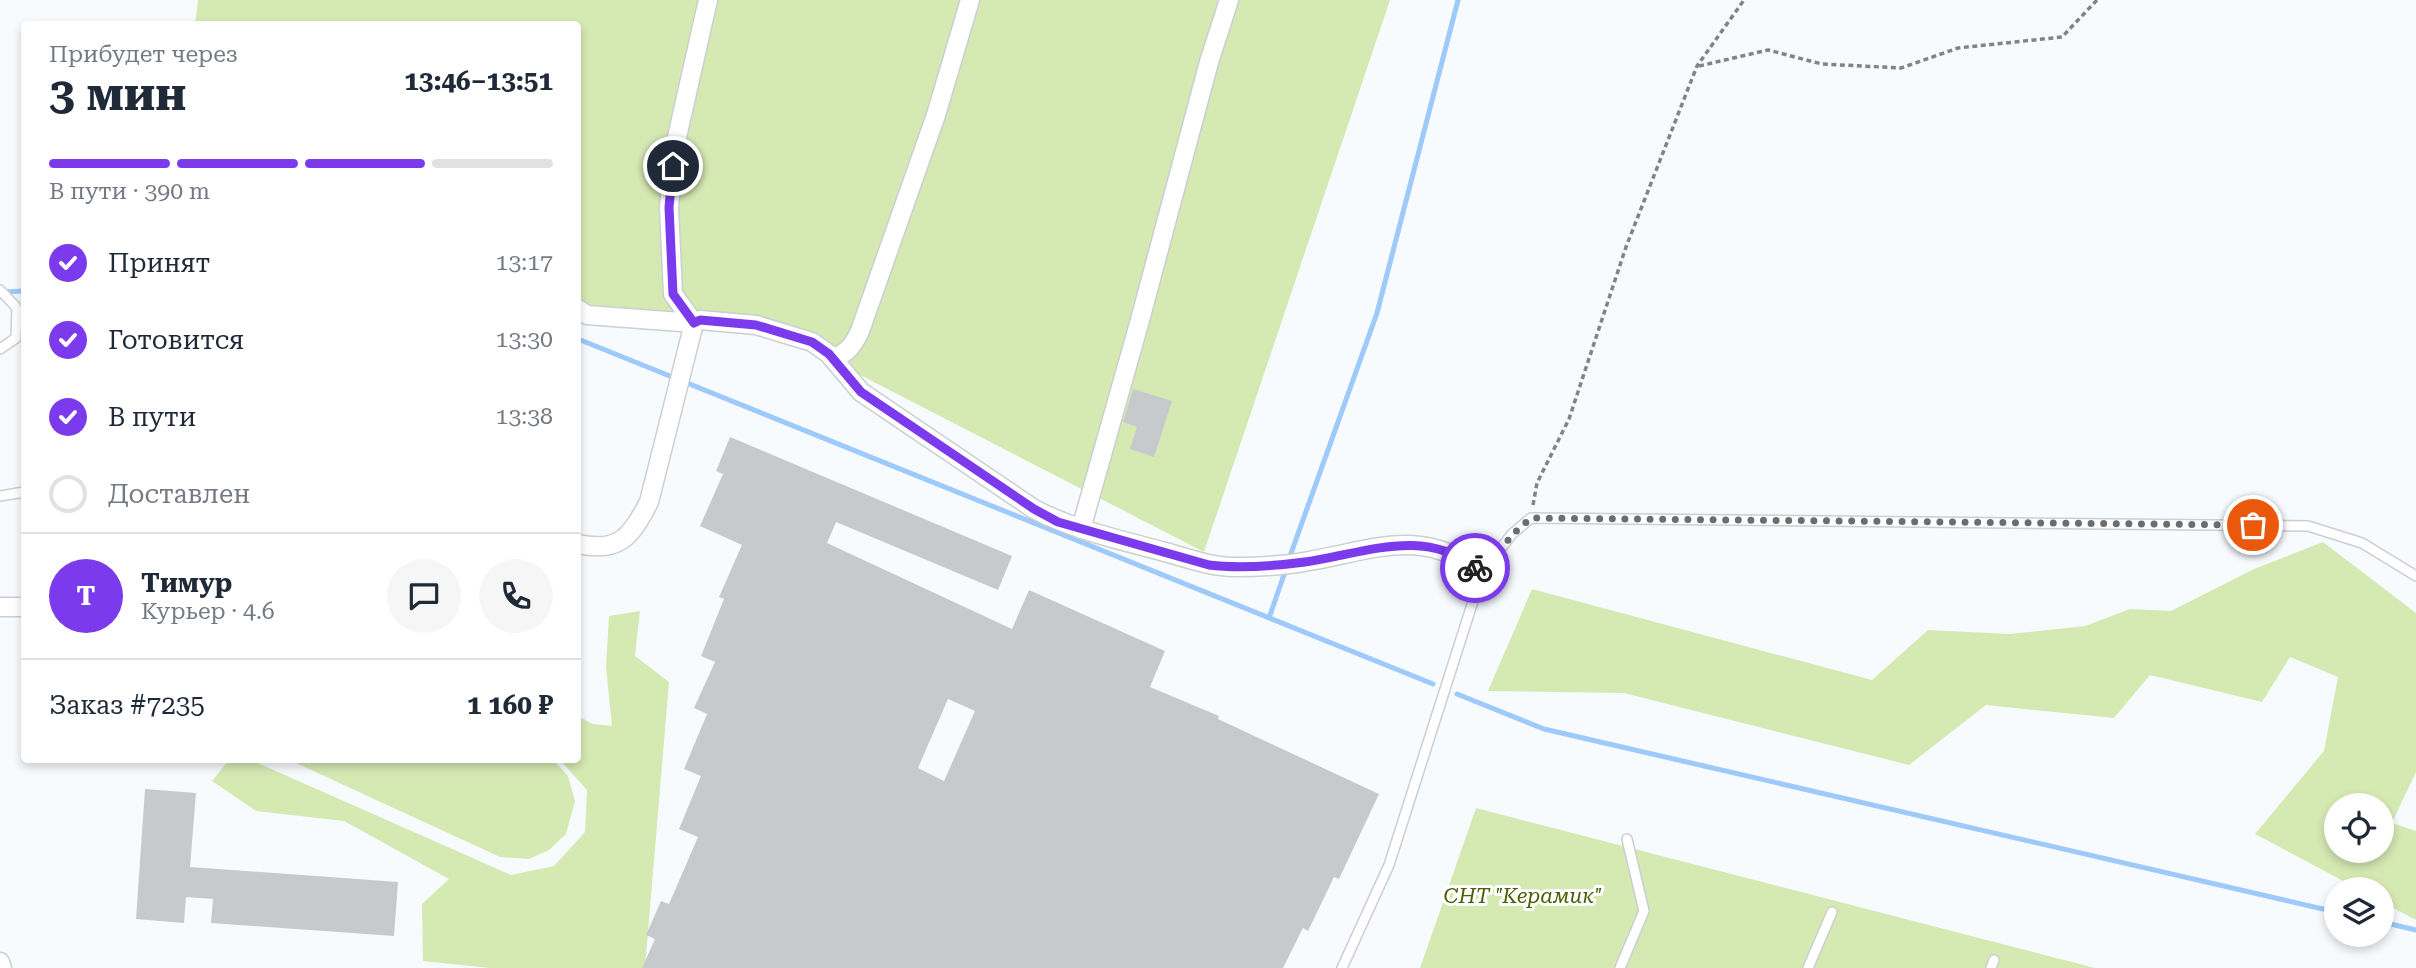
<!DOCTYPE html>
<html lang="ru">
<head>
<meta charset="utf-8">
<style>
  :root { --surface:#fff; --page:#f6f6f7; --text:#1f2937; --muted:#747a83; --line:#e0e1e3; --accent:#7c3aed }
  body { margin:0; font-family:"Roboto Serif",serif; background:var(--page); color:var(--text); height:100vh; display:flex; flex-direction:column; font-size:26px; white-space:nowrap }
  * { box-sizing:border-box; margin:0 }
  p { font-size:23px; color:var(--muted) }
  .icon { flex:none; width:38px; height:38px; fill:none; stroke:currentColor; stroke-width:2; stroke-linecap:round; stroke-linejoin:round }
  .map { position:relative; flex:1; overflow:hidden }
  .side { position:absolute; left:21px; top:21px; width:560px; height:742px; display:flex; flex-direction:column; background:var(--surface); border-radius:7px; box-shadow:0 4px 10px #0003 }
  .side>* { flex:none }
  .fabs { position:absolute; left:2324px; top:793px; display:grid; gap:14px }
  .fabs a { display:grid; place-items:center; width:70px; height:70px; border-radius:50%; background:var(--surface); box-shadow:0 4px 10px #0003; font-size:35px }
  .pin { position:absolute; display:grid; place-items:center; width:60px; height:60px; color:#fff; margin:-30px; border:4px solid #fff; border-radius:50%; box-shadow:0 2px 7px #0007 }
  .courier { position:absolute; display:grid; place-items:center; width:70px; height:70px; margin:-35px; border:5px solid #7c3aed; border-radius:50%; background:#fff; color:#222; box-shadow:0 2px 9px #0007 }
  .head em { font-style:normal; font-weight:700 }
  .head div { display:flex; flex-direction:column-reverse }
  .head { display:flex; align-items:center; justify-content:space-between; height:119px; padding:0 28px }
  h1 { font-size:46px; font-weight:700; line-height:52px }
  .bar { display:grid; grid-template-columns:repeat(4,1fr); gap:10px 7px; align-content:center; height:84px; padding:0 28px }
  .bar i { height:9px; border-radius:5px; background:var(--line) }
  .bar .on { background:var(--accent) }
  .bar p { grid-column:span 4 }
  .line { display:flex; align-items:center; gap:18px; padding:0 28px; border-top:2px solid var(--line) }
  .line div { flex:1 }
  .round { display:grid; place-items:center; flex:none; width:74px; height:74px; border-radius:37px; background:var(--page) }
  ol { padding:0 28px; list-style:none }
  li { display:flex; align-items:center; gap:21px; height:77px }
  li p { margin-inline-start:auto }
  li .icon { padding:7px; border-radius:50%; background:var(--accent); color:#fff; stroke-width:4 }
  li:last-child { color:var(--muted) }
  li i { width:38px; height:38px; border:4px solid var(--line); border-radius:50% }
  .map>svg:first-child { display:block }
  .green { fill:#d5e9b3; fill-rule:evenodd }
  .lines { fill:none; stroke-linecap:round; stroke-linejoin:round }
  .stream { stroke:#9dc9fb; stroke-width:5 }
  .building { fill:#c7cacd; fill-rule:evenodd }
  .service-casing { stroke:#ccced1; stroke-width:12 }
  .minor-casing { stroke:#ccced1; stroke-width:21 }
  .path { stroke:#818385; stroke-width:3.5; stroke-dasharray:5 3.5; stroke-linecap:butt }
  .service { stroke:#fff; stroke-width:9 }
  .minor { stroke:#fff; stroke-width:18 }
  .done { stroke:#6b6d6e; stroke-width:7; stroke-dasharray:0 12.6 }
  .route { stroke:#7c3aed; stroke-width:9 }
  .labels { text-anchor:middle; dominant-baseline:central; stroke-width:6; stroke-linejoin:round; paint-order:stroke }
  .park-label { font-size:21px; font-style:italic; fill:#4a5f06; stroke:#fff }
</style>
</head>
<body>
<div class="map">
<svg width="2416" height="968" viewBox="0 0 2416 968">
  <rect width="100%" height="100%" fill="#f8fbfe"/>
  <g class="green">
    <path d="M198 0H1390L1204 552 763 325 578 322V24H195Z"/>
    <path d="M2323 542 2416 613V772L2392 823 2416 831V920L2382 902V889H2358L2255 834 2324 751 2338 677 2290 657 2262 702 2150 675 2114 718 1986 705 1909 765 1624 693 1488 691 1532 589 1872 680 1928 630 2010 634 2085 626 2130 609 2171 611 2254 569ZM2382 805V850H2336V805Z"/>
    <path d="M640 611 635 656 669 682 645 968H490L423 961 422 904 449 879 344 821 256 811 212 781 229 760H251L511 875 554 866 585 832 587 790 560 760H578V716L593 724 612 726 606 667 609 616Z"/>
    <path d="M296 760H553L568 776 575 801 566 834 549 850 529 859 500 857 298 764Z"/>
    <path d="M1476 808 2095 968H1420Z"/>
  </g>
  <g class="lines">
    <g class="stream">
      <path d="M3 292 24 291"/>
      <path d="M578 339 1433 684"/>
      <path d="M1289 559 1377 313 1458 0"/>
      <path d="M1269 618 1286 569"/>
      <path d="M1457 694 1544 729 2336 912"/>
      <path d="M2382 922 2416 930"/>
    </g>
  </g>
  <g class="building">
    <path d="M1133 389 1172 401 1154 457 1130 449 1137 427 1123 422Z"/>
    <path d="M730 437 1012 556 998 590 836 522 827 543 1012 629 1029 590 1165 651 1150 687 1219 716 1218 719 1379 794 1339 879 1334 877 1308 931 1303 928 1283 968H642L655 939 646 935 661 901 669 904 698 837 679 829 701 776 684 769 707 714 694 708 715 662 701 656 724 599 719 597 742 545 700 526 723 474 716 471ZM948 699 975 711 944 781 918 768Z"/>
    <path d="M145 789 196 793 190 867 398 882 394 936 211 923 213 899 186 897 184 923 136 919Z"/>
  </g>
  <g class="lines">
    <g class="service-casing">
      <g id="service">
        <path d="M0 290 17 308 16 338 0 349"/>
        <path d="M0 496 24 492"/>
        <path d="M1342 968 1389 865 1482 573 1512 534 1531 518 2308 526 2362 543 2416 576"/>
        <path d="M1620 968 1644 911 1627 839"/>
        <path d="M1808 968 1832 912"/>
        <path d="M1991 968 1994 960"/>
      </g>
    </g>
    <g class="minor-casing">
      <g id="minor">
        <path d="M578 309 587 315 694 323 700 320 756 325 812 342 829 354 861 392 1034 509C1074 530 1118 539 1161 551 1185 557 1209 567 1234 567 1258 567 1284 566 1309 561 1374 550 1423 526 1482 573"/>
        <path d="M694 323 673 294 669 207 675 146 708 0"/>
        <path d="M833 359C848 352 853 346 860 331L936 115 970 0"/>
        <path d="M1081 529 1140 320 1209 62 1229 0"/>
        <path d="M578 544C619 553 631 537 649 502L694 323"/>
        <path d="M0 607H24"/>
        <path d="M0 962 2 968"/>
      </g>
    </g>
    <g class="path">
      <path d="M1699 66 1768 50 1822 64 1901 68 1958 48 2062 37 2097 0"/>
      <path d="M1533 505 1537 483 1569 419 1626 247 1697 66 1744 0"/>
    </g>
    <use href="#service" class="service"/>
    <use href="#minor" class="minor"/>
  </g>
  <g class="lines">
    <path class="done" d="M1475 568 1482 573 1513 534 1531 518 2253 525"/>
    <path class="route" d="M673 166 669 207 673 294 694 323 700 320 756 325 812 342 829 354 861 392 1034 509 1058 522 1209 565C1241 569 1274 566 1305 562 1363 554 1424 526 1475 568"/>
  </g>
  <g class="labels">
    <g class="park-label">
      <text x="1523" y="896">СНТ "Керамик"</text>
    </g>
  </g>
</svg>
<div class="fabs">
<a><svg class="icon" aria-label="locate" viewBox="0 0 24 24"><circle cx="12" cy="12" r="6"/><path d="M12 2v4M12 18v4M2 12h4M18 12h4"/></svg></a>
<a><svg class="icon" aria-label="layers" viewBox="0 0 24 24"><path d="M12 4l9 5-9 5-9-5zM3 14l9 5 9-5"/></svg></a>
</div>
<div class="pin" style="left:2253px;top:525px;background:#ea580c"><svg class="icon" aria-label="bag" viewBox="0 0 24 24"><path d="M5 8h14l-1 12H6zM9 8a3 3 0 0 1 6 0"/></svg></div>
<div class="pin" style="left:673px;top:166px;background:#1f2937"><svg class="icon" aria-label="home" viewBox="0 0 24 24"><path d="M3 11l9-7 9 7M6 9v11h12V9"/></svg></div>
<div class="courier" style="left:1475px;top:568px"><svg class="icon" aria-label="bike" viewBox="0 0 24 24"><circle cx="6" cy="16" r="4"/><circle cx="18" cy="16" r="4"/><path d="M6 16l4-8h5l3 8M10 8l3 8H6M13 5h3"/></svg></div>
<section class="side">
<div class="head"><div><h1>3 мин</h1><p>Прибудет через</p></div><em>13:46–13:51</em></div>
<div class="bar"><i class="on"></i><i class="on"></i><i class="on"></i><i></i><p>В пути · 390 m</p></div>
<ol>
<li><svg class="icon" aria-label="check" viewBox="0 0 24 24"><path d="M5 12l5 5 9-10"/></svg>Принят<p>13:17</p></li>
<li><svg class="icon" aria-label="check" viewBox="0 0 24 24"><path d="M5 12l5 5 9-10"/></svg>Готовится<p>13:30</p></li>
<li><svg class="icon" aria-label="check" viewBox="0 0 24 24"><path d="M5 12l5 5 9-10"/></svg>В пути<p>13:38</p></li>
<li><i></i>Доставлен</li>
</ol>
<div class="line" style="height:126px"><b class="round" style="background:var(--accent);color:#fff">Т</b><div><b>Тимур</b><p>Курьер · 4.6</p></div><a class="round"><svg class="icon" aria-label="chat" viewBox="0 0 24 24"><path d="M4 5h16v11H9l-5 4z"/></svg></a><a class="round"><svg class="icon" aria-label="phone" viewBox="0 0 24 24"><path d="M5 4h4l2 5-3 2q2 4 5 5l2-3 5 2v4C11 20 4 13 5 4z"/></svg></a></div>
<div class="line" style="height:91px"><div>Заказ #7235</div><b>1 160 ₽</b></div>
</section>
</div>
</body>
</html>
